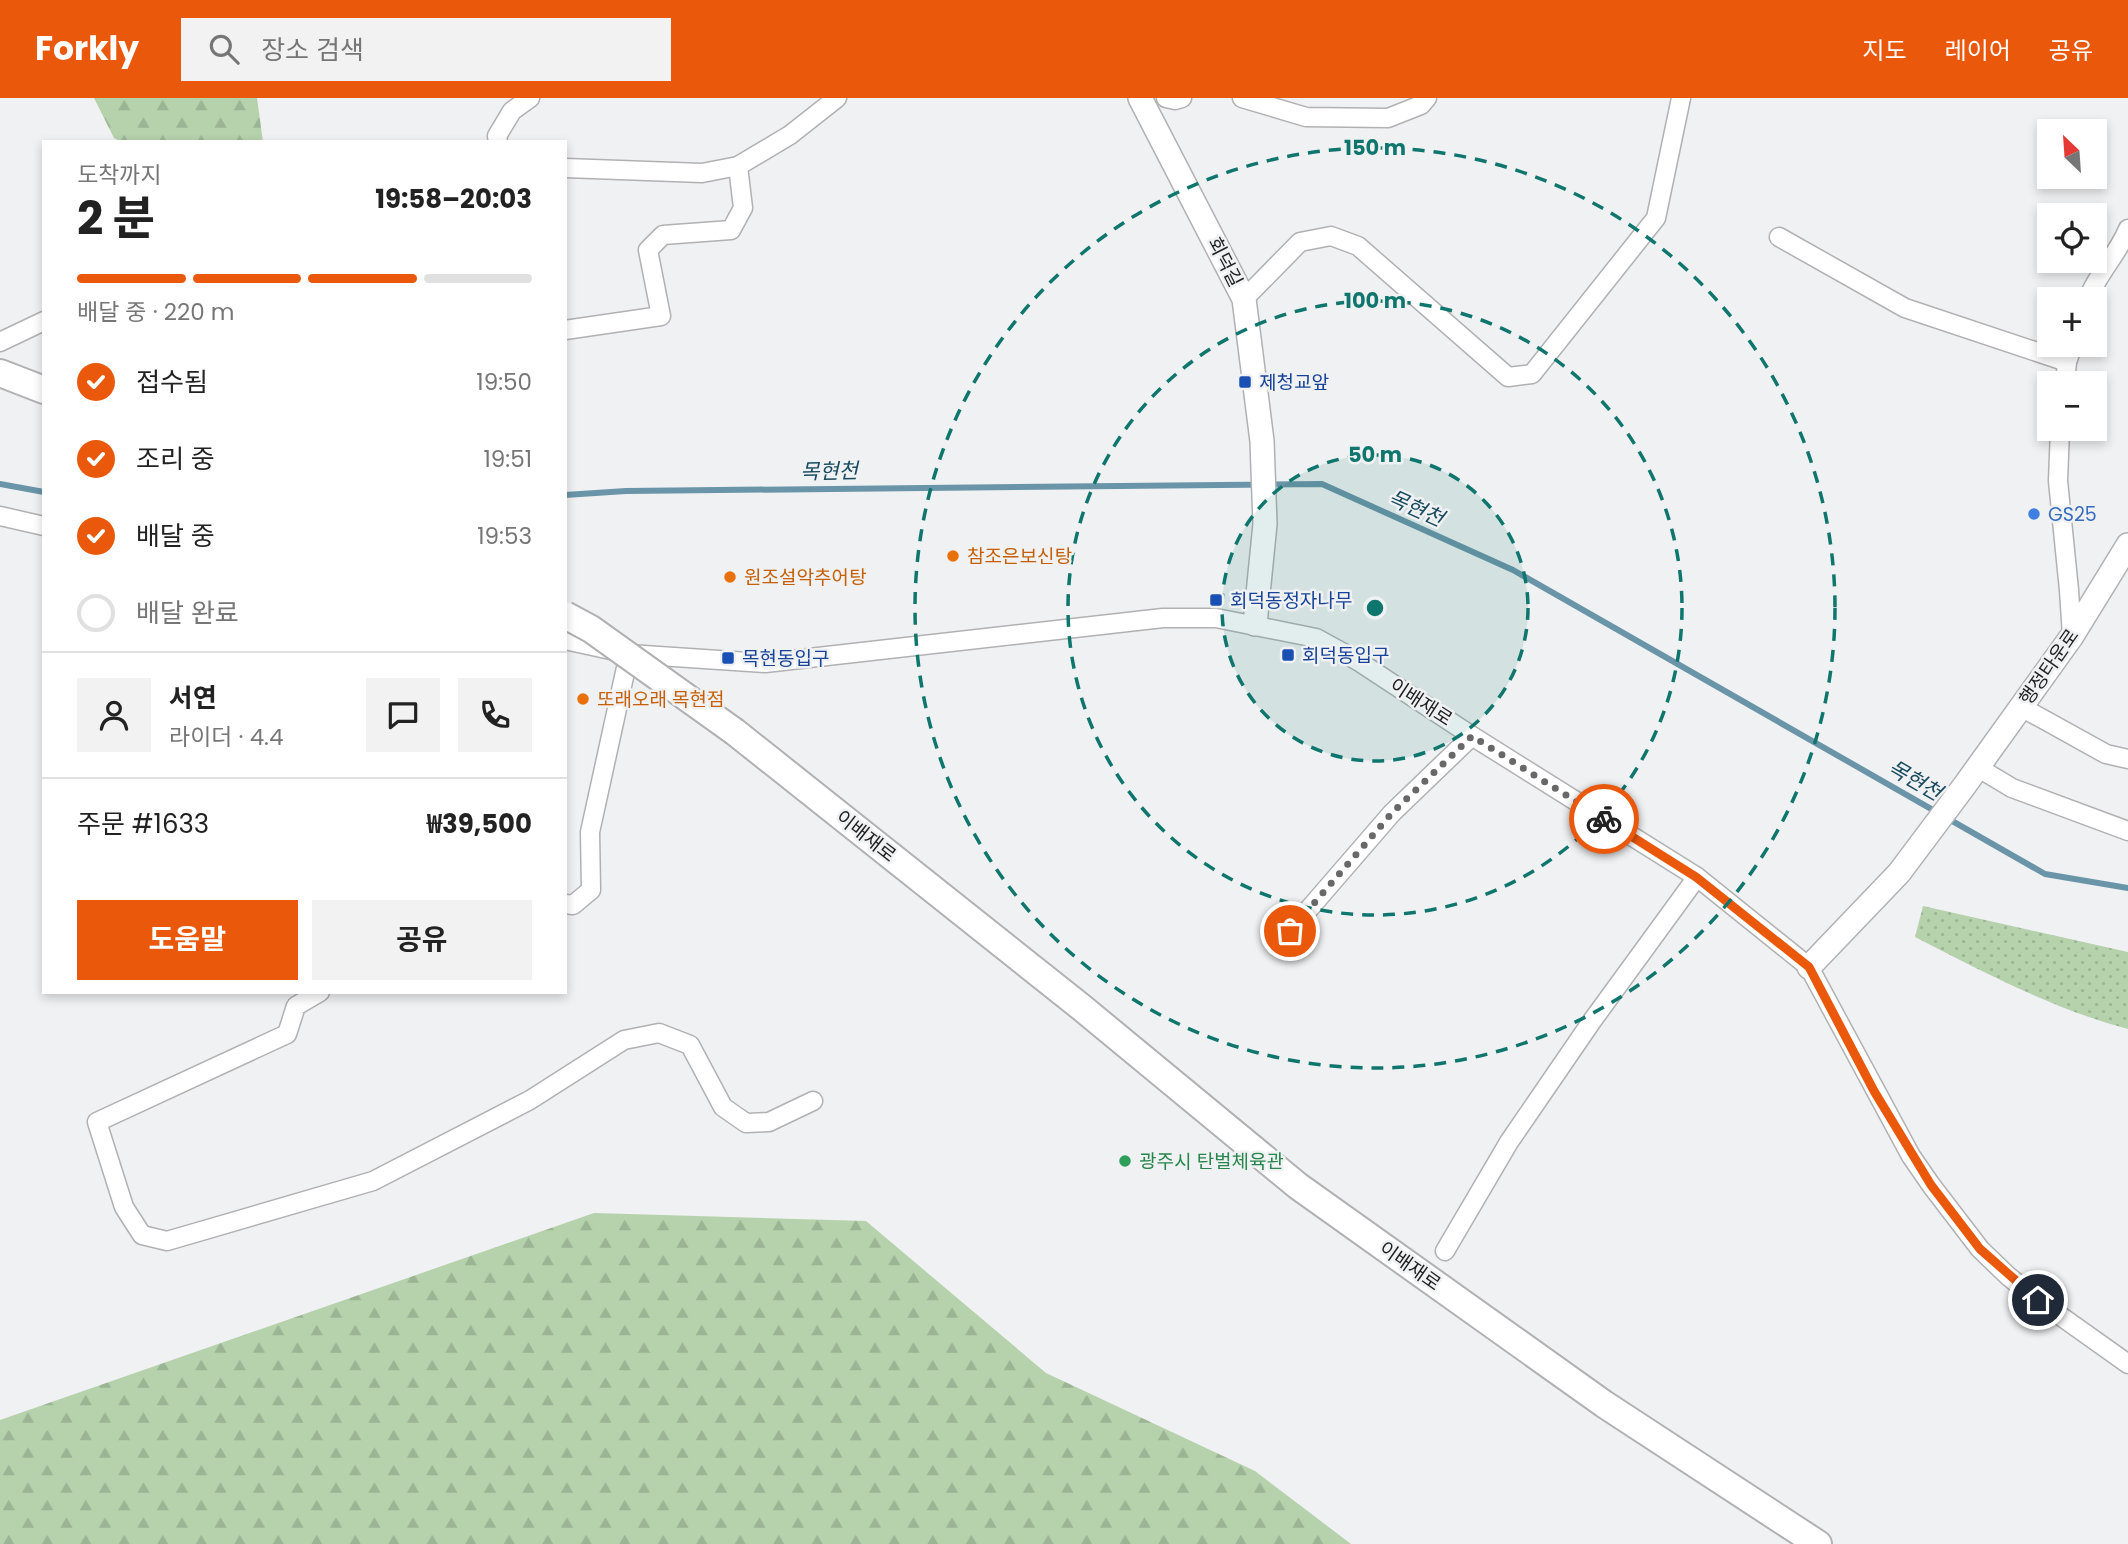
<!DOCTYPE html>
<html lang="ko">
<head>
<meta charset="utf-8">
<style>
  :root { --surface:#fff; --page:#f2f2f2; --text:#222; --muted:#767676; --line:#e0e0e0; --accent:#ea580c }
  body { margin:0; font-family:Poppins,"Noto Sans KR",sans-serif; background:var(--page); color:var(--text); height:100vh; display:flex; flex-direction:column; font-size:26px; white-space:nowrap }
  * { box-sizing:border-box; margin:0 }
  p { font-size:23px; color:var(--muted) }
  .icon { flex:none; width:38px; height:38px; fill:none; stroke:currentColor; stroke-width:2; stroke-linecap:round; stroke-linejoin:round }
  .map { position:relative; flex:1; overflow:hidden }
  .drawer { position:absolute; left:42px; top:42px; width:525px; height:854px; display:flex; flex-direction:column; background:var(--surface); border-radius:0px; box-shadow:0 4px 10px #0003 }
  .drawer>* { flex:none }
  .needle { width:46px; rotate:335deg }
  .buttons { position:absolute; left:2037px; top:21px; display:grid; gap:14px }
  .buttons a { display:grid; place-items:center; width:70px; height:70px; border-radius:0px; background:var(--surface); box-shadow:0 4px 10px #0003; font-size:35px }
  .pin { position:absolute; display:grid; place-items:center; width:60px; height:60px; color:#fff; margin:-30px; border:4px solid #fff; border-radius:50%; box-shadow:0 2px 7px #0007 }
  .courier { position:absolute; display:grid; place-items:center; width:70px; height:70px; margin:-35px; border:5px solid #ea580c; border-radius:50%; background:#fff; color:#222; box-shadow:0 2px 9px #0007 }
  .summary em { font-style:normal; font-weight:700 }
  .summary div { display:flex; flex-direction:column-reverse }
  .summary { display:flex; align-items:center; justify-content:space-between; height:119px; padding:0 35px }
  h1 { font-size:46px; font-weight:700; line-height:52px }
  .bar { display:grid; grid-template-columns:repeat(4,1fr); gap:10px 7px; align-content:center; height:84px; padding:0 35px }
  .bar i { height:9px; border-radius:5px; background:var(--line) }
  .bar .on { background:var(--accent) }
  .bar p { grid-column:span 4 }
  .line { display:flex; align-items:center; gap:18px; padding:0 35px; border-top:2px solid var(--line) }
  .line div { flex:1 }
  .round { display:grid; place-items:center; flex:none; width:74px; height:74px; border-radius:0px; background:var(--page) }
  ol { padding:0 35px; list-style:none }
  li { display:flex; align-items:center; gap:21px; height:77px }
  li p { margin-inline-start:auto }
  li .icon { padding:7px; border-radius:50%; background:var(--accent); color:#fff; stroke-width:4 }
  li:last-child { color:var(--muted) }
  li i { width:38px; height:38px; border:4px solid var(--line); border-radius:50% }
  .button { display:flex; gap:14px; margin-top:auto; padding:14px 35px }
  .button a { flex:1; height:80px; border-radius:0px; background:var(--accent); color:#fff; font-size:28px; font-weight:700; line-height:80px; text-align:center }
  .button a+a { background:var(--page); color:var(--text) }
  header { display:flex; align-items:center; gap:42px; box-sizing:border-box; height:98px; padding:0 35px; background:var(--accent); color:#fff }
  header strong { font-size:33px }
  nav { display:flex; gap:38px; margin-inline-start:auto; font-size:24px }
  .search { width:490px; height:63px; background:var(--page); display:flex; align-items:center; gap:18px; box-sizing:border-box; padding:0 24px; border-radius:0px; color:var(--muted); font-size:26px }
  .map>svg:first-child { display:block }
  .forest { fill:url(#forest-firs) }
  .park { fill:url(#park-dots) }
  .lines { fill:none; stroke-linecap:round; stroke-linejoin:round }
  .stream { stroke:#6a95a8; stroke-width:6 }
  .minor-casing { stroke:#b1b1b3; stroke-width:21 }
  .tertiary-casing { stroke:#b1b1b3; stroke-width:26 }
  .secondary-casing { stroke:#b1b1b3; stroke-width:30 }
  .minor { stroke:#fff; stroke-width:18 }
  .tertiary { stroke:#fff; stroke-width:23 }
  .secondary { stroke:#fff; stroke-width:26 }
  .secondary-bridge-casing { stroke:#b1b1b3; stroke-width:30; stroke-linecap:butt }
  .secondary-bridge { stroke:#fff; stroke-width:26 }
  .done { stroke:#686869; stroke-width:7; stroke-dasharray:0 12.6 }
  .route { stroke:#ea580c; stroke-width:9 }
  .ring { fill:none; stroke:#0f766e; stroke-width:3.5; stroke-dasharray:12 9 }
  .transit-dot { fill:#1a4fb4; stroke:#f0f1f2; stroke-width:2.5 }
  .shop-dot { fill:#3f7fe0; stroke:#f0f1f2; stroke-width:2.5 }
  .food-dot { fill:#e8710a; stroke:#f0f1f2; stroke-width:2.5 }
  .leisure-dot { fill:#2e9e5b; stroke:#f0f1f2; stroke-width:2.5 }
  .labels { text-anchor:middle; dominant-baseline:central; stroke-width:5; stroke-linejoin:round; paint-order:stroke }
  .street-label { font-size:19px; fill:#1e1f1f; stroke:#f0f1f2 }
  .transit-label { font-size:19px; fill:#164399; stroke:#f0f1f2; text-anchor:start }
  .shop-label { font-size:19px; fill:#366cbe; stroke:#f0f1f2; text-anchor:start }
  .food-label { font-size:19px; fill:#c56008; stroke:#f0f1f2; text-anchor:start }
  .leisure-label { font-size:19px; fill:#27864d; stroke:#f0f1f2; text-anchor:start }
  .water-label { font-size:21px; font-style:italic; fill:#184b5f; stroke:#f0f1f2 }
  .centre { fill:#0f766e; stroke:#f0f1f2; stroke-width:3.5 }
  .ring-label { font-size:21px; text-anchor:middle; font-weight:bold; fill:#0f766e; stroke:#f0f1f2; stroke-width:5; stroke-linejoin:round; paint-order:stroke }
</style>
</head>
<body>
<header>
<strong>Forkly</strong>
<div class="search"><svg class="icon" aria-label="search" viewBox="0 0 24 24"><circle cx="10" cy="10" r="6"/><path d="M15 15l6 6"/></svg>장소 검색</div>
<nav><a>지도</a><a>레이어</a><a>공유</a></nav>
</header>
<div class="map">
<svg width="2128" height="1446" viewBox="0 0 2128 1446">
  <defs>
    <pattern id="forest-firs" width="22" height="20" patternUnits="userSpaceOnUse" patternTransform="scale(1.75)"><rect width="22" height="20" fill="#b5d2ac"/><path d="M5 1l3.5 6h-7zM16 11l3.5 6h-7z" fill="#9bb494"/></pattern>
    <pattern id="park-dots" width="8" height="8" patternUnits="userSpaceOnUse" patternTransform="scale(1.75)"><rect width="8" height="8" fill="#b5d2ac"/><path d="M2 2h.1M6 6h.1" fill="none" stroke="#9bb494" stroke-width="1.8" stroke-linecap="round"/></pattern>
  </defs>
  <rect width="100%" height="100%" fill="#f0f1f2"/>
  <g class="forest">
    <path d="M94 0H257L263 44H121L114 40Z"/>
    <path d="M594 1115 866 1123 1046 1275 1255 1373 1351 1446H0V1322Z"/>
  </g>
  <path class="park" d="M1923 808 2128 854V931C2053 911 1983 874 1915 839Z"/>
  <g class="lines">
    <g class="stream">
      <path d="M0 386 44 394"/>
      <path d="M565 397 626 393 1322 386 1513 472 2045 776 2128 790"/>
    </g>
    <g class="minor-casing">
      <g id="minor">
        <path d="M1166 0 1175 2 1182 0"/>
        <path d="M1242 0 1306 19 1388 20 1421 7 1427 0"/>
        <path d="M498 44 497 38 512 13 530 0"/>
        <path d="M565 70 702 75 738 68 790 37 837 0"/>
        <path d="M1779 139 1905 210 2067 264"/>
        <path d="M1244 201 1300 144 1331 138 1358 148 1508 279 1532 276 1656 120 1681 0"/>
        <path d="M2088 201C2097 176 2118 156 2128 131"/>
        <path d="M565 232 661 218 648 152 663 137 731 132 743 110 738 68"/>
        <path d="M0 244 44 223"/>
        <path d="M2065 285 2067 264 2073 247"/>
        <path d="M2060 331 2058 383 2069 492 2072 538"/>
        <path d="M0 418 44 428"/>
        <path d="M565 542 629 556 765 565 1163 520H1216L1316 540 1358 563 1472 638 1697 779 1809 869 1911 1058 1931 1087 1980 1151 2008 1178 2038 1202 2128 1266"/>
        <path d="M2021 609 2106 656 2128 661"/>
        <path d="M1977 669 2012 690 2128 733"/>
        <path d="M565 806 573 807 591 792 590 734 629 556"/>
        <path d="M1290 833 1392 715 1472 638"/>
        <path d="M320 894 296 908 287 936 97 1024 124 1109 142 1137 167 1143 373 1083 530 1002 624 942 659 935 690 947 723 1009 746 1025 769 1024 813 1003"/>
        <path d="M1445 1153 1509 1044 1592 923 1697 779"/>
      </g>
    </g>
    <g class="tertiary-casing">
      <g id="tertiary">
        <path d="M1140 0 1244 201 1262 343 1265 426 1255 526"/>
        <path d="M1809 869 1899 775 1965 687 2072 538 2128 447"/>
      </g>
    </g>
    <g class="secondary-casing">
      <g id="secondary">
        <path d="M0 275 44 292"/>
        <path d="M735 634 1081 909 1298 1088 1604 1306 1818 1446"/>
      </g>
    </g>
    <use href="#minor" class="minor"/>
    <use href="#tertiary" class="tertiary"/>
    <use href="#secondary" class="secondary"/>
    <g class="secondary-bridge-casing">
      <path id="secondary-bridge" d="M565 517 591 531 735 634"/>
    </g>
    <use href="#secondary-bridge" class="secondary-bridge"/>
  </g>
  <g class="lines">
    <path class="done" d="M1290 833 1392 715 1472 638 1604 721"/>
    <path class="route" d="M1604 721 1696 779 1809 869 1874 993 1931 1087 1980 1151 2038 1202"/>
  </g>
  <circle cx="1375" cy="510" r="153" fill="#0f766e" fill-opacity=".12"/>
  <g class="ring">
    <circle cx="1375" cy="510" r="153"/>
    <circle cx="1375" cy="510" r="307"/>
    <circle cx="1375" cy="510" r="460"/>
  </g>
  <g class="transit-dot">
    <rect x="1238" y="277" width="14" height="14" rx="3.5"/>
    <rect x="1209" y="495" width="14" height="14" rx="3.5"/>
    <rect x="1281" y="550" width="14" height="14" rx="3.5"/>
    <rect x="721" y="553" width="14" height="14" rx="3.5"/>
  </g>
  <circle class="shop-dot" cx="2034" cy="416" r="7"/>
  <g class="food-dot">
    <circle cx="953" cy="458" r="7"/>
    <circle cx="730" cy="479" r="7"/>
    <circle cx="583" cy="601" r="7"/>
  </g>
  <circle class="leisure-dot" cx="1125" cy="1063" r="7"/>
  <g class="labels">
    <g class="street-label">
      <text transform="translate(1225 164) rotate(63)">회덕길</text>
      <text transform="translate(2049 569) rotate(-55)">행정타운로</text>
      <text transform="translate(1421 604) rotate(33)">이배재로</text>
      <text transform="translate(866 738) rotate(38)">이배재로</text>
      <text transform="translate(1410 1168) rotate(35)">이배재로</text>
    </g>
    <g class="transit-label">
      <text x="1259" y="284">제청교앞</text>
      <text x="1230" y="502">회덕동정자나무</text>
      <text x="1302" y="557">회덕동입구</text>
      <text x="742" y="560">목현동입구</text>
    </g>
    <g class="shop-label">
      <text x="2048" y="416">GS25</text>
    </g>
    <g class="food-label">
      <text x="967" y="458">참조은보신탕</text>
      <text x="744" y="479">원조설악추어탕</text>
      <text x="597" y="601">또래오래 목현점</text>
    </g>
    <g class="leisure-label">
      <text x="1139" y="1063">광주시 탄벌체육관</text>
    </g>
    <g class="water-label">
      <text transform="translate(829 373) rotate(-1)">목현천</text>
      <text transform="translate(1416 410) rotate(24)">목현천</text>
      <text transform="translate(1915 682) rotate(30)">목현천</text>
    </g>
  </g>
  <circle cx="1375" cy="510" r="10" class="centre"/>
  <g class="ring-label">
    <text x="1375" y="57">150 m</text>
    <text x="1375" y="210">100 m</text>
    <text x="1375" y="364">50 m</text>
  </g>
</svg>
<div class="buttons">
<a><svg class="needle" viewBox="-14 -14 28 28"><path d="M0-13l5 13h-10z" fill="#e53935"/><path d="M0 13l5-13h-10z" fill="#767676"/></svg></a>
<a><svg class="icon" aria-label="locate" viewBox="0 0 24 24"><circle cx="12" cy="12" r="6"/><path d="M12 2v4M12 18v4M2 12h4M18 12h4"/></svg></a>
<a>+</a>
<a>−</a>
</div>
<div class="pin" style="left:1290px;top:833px;background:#ea580c"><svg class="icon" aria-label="bag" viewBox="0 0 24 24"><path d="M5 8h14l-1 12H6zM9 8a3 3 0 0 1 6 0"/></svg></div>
<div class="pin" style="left:2038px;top:1202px;background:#1f2937"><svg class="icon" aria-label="home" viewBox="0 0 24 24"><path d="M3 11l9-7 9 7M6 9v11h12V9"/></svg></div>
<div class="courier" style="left:1604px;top:721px"><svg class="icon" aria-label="bike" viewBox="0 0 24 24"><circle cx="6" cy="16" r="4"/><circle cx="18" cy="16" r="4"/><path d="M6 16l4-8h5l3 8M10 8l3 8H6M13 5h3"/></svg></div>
<section class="drawer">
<div class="summary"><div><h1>2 분</h1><p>도착까지</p></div><em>19:58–20:03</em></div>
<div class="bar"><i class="on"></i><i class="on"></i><i class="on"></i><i></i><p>배달 중 · 220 m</p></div>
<ol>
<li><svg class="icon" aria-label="check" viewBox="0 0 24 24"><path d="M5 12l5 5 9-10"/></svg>접수됨<p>19:50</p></li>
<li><svg class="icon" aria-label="check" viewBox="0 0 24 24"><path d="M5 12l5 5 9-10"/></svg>조리 중<p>19:51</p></li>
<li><svg class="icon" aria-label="check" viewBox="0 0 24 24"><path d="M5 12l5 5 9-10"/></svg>배달 중<p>19:53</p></li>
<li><i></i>배달 완료</li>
</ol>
<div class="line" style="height:126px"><a class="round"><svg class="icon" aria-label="person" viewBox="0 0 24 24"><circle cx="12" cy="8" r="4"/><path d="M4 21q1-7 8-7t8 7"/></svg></a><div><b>서연</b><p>라이더 · 4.4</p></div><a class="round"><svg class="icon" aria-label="chat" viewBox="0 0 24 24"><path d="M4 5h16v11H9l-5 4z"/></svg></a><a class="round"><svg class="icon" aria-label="phone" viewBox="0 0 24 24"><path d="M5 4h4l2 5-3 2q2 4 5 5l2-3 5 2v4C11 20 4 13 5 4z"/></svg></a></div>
<div class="line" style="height:91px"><div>주문 #1633</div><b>₩39,500</b></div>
<div class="button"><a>도움말</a><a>공유</a></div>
</section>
</div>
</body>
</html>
